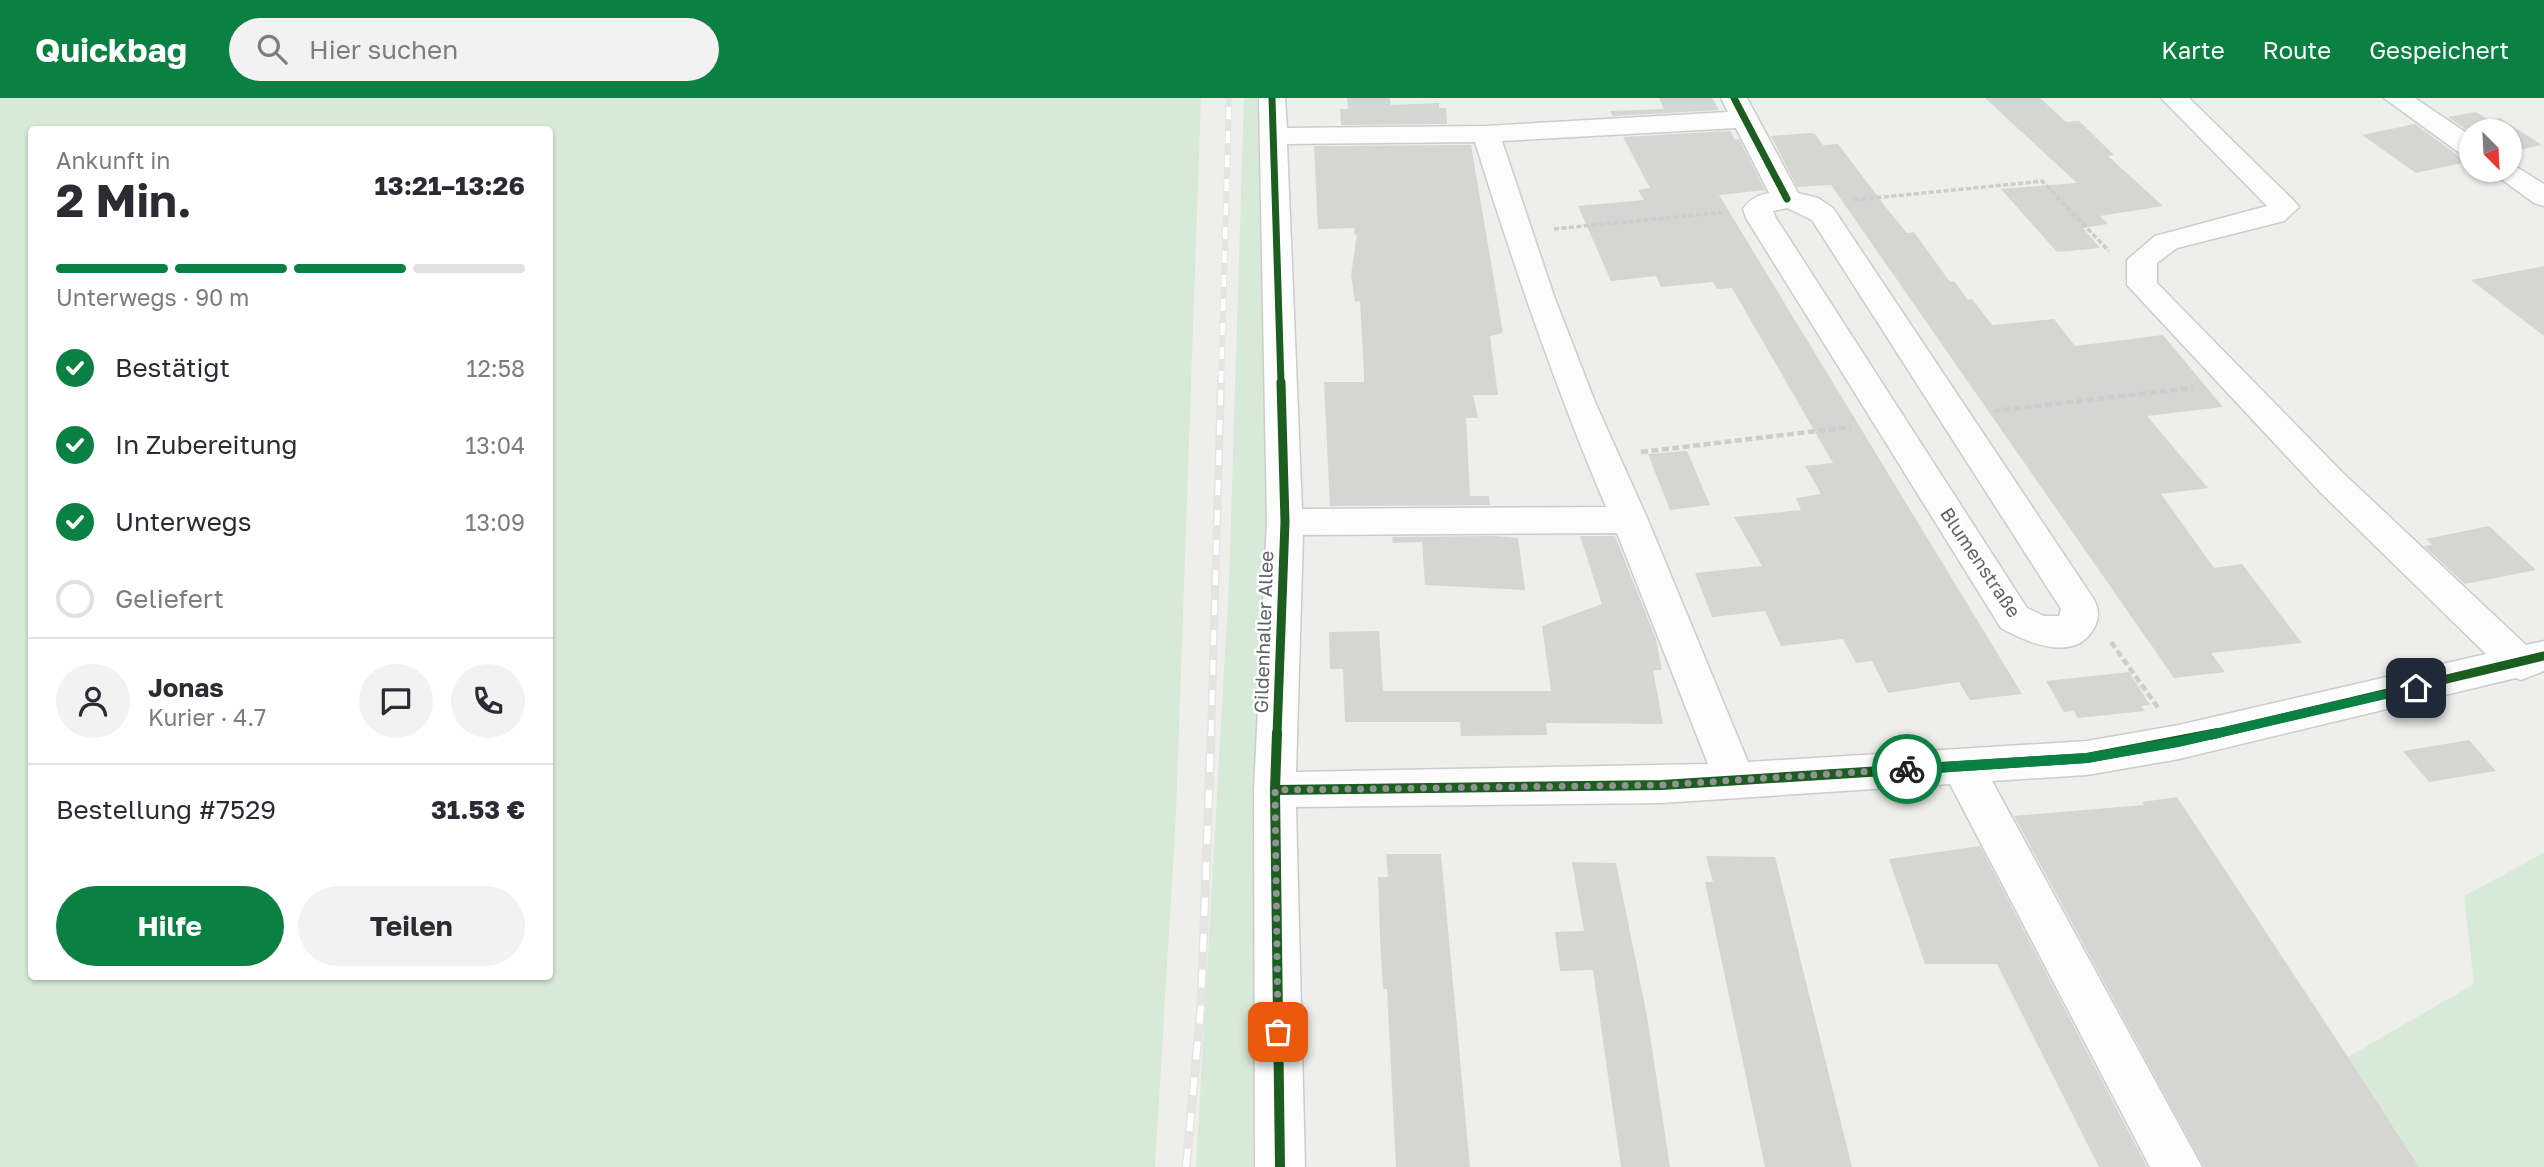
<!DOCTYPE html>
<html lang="de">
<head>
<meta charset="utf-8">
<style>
  :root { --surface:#fff; --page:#f2f2f3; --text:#2b2b33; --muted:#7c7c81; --line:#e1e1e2; --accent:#0b8043 }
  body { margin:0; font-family:"Golos Text",sans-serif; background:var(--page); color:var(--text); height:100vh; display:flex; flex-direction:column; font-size:26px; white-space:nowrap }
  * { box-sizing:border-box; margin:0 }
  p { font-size:23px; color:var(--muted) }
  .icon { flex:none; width:38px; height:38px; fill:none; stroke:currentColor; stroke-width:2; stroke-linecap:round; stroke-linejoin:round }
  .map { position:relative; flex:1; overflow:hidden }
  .drawer { position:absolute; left:28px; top:28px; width:525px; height:854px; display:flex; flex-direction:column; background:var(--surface); border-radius:7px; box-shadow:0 2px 5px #0004 }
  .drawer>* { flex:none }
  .needle { width:46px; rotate:156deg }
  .controls { position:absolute; left:2459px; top:21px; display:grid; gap:14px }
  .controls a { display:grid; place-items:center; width:63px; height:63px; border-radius:50%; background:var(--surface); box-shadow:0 2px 5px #0004; font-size:35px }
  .pin { position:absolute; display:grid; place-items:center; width:60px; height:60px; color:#fff; margin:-30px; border-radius:14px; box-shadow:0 4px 10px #0006 }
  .courier { position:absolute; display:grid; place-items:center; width:70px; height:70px; margin:-35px; border:5px solid #0b8043; border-radius:50%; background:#fff; color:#222; box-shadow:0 2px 9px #0007 }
  .overview em { font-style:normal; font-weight:700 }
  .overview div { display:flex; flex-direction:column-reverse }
  .overview { display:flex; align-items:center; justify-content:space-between; height:119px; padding:0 28px }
  h1 { font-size:46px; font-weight:700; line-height:52px }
  .bar { display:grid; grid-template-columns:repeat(4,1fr); gap:10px 7px; align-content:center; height:84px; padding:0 28px }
  .bar i { height:9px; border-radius:5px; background:var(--line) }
  .bar .selected { background:var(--accent) }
  .bar p { grid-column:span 4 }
  .line { display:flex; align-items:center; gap:18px; padding:0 28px; border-top:2px solid var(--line) }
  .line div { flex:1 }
  .round { display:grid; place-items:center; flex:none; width:74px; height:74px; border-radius:37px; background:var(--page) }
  ol { padding:0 28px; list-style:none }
  li { display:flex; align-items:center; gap:21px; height:77px }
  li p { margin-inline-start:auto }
  li .icon { padding:7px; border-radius:50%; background:var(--accent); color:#fff; stroke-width:4 }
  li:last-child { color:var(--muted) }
  li i { width:38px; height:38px; border:4px solid var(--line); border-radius:50% }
  .primary-button { display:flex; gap:14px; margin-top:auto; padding:14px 28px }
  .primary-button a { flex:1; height:80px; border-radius:42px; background:var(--accent); color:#fff; font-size:28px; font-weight:700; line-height:80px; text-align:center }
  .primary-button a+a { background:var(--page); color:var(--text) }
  header { display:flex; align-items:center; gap:42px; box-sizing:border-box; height:98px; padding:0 35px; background:var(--accent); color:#fff }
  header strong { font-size:33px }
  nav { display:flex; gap:38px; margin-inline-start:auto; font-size:24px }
  .search { width:490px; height:63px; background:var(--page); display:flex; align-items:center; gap:18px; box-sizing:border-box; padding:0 24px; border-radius:38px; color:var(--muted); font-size:26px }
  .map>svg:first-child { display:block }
  .green { fill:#d7ead7; fill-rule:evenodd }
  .building { fill:#d5d5d3 }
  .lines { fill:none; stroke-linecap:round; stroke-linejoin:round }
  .minor-casing { stroke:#cbcccb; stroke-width:3 }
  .path-far1 { stroke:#cacfcd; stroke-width:3.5; stroke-dasharray:5 2.5; stroke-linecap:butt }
  .path { stroke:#cacfcd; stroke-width:4.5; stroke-dasharray:7 3.5; stroke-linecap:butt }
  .minor { fill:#fcfcfc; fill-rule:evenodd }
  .rail-far2-casing { stroke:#e4e4e3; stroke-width:6 }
  .rail-far1-casing { stroke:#e4e4e3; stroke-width:8 }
  .rail-casing { stroke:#e4e4e3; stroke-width:9 }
  .rail-far2 { stroke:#fff; stroke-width:4.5; stroke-dasharray:12; stroke-linecap:butt }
  .rail-far1 { stroke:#fff; stroke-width:5; stroke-dasharray:15; stroke-linecap:butt }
  .rail { stroke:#fff; stroke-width:6; stroke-dasharray:18; stroke-linecap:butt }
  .cycleway-far2-casing { stroke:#fff; stroke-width:10 }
  .cycleway-far1-casing { stroke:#fff; stroke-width:13 }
  .cycleway-casing { stroke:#fff; stroke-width:15 }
  .cycleway-far2 { stroke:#1b5e20; stroke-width:7 }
  .cycleway-far1 { stroke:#1b5e20; stroke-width:9 }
  .cycleway { stroke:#1b5e20; stroke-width:10 }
  .route { fill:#0b8043 }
  .done { stroke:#919395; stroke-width:7; stroke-dasharray:0 12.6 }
  .labels { text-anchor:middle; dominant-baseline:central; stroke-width:5; stroke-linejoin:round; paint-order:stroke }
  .street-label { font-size:19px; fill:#5f6267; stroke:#fff }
</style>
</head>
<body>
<header>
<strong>Quickbag</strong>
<div class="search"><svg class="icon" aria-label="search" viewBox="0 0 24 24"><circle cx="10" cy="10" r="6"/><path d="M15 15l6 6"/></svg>Hier suchen</div>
<nav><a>Karte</a><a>Route</a><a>Gespeichert</a></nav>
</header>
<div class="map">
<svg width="2544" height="1069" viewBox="0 0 2544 1069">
  <rect width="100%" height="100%" fill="#eeeeea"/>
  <g class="green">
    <path d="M0 0H1201L1176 716 1155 1069H0ZM32 32H550V878H32Z"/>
    <path d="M1244 0H1268L1269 1069H1196L1229 485Z"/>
    <path d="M2544 755V1069H2419L2348 959 2474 886 2464 798Z"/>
  </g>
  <g class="building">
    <path d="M1347 0H1390L1391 7 1439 5V10H1446L1447 26 1341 27 1340 11H1348Z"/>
    <path d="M1659 0H1712L1719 12 1613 18 1610 13 1664 11Z"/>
    <path d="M1985 0H2040L2066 24 2079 23 2114 57 2108 58 2163 108 2100 118 2108 126 2083 130 2100 150 2057 154 2001 91 2077 85Z"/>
    <path d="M2476 14 2489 22 2500 20 2542 47 2510 54V33L2471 35 2448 19Z"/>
    <path d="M2415 26 2459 58 2471 63 2416 75 2362 37Z"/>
    <path d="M1730 33 1735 42 1739 41 1765 92 1719 97 2022 596 1970 602 1959 584 1888 595 1872 563 1856 565 1843 541 1781 548 1765 513 1712 519 1695 475 1762 468 1734 419 1801 412 1796 400 1821 396 1805 368 1833 365 1732 190 1717 191 1713 184 1661 189 1656 178 1611 183 1578 108 1644 102 1638 92 1650 90 1623 39Z"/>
    <path d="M1810 35 1815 36 1823 47 1838 46 1888 112 1907 135 1914 134 1950 184 1954 183 1968 202 1972 201 1992 227 2054 221 2075 248 2163 237 2223 309 2147 318 2208 390 2161 396 2214 470 2242 466 2302 545 2211 555 2225 574 2174 580 1831 87 1797 89 1771 38Z"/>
    <path d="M1471 47 1503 235 1490 238 1498 297H1473L1478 320H1466L1470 398H1489L1490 407 1330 408 1324 284H1364V276L1360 203 1355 204 1351 177 1357 137 1354 136 1355 130 1318 131 1314 48Z"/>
    <path d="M2544 168V238L2471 182Z"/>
    <path d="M1687 353 1710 407 1670 412 1648 356Z"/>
    <path d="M2489 428 2536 472 2465 486 2424 448 2432 447 2426 441Z"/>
    <path d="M1494 438 1518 440 1525 492 1425 487 1422 444 1393 445 1392 439Z"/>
    <path d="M1580 438H1615L1656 541 1662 572H1653L1663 626 1546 625 1547 637 1461 638 1460 624H1345L1343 571H1330L1329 534 1379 533 1383 593H1551L1542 528 1602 506Z"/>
    <path d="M2129 574 2150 607 2141 608 2145 613 2078 620 2074 613 2064 614 2046 583Z"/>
    <path d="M2469 642 2496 673 2429 684 2403 653Z"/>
    <path d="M2177 699 2348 959 2419 1069H2204L2014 718 2144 707 2142 704Z"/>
    <path d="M1980 748 2147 1069H2099L1997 866H1925L1889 761Z"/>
    <path d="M1386 756H1441L1470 1069H1396L1387 891H1383L1380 839 1378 779H1388Z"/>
    <path d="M1706 758 1775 759 1852 1069H1765L1705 784H1713Z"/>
    <path d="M1572 764 1616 765 1647 918 1670 1069H1621L1593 872 1560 873 1555 834 1584 833Z"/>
  </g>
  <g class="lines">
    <g class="minor-casing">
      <g id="minor">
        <path d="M1259 0H1285L1287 30 1486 28 1728 14 1721 0H1747L1798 95 1818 100 1833 110 2093 500C2099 510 2100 519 2094 530 2075 566 2026 544 2001 530L1746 120 1743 111C1750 101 1758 97 1769 95L1736 30 1502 43 1554 198 1595 304 1648 422 1748 664 2087 643 2179 627 2486 556 2319 393 2127 187V162L2155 138 2267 108 2161 0H2189L2294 103 2299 109 2284 123 2177 150 2157 165V185L2343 375 2526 547 2544 543V573L2521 582 2516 580 2179 661 2087 677 1992 683 2202 1069H2150L1950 686 1662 705 1296 709 1305 1069H1255L1254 692 1267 424ZM1475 44C1514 169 1555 289 1606 409L1302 411 1287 46ZM1787 110 1812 122 2061 511 2059 518H2044L2027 510 1776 120 1773 113ZM1617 435 1708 666 1296 674 1303 437Z"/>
        <path d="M2384 0H2415L2471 38V58L2461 56Z"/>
        <path d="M2510 65 2544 86V108L2534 105 2489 72H2510Z"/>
      </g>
    </g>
    <g class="path-far1">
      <path d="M1854 102 2042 83 2109 153"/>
      <path d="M1554 131 1726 114"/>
    </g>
    <g class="path">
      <path d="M1993 313 2193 290"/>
      <path d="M1641 354 1851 329"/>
      <path d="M2111 544 2159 611"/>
    </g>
    <use href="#minor" class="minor"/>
    <g class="rail-far2-casing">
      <path id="rail-far2" d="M1221 285 1229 0"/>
    </g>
    <g class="rail-far1-casing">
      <path id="rail-far1" d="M1211 637 1221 284"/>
    </g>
    <g class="rail-casing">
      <path id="rail" d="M1186 1069 1201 909 1211 635"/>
    </g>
    <use href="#rail-far2" class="rail-far2"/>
    <use href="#rail-far1" class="rail-far1"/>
    <use href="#rail" class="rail"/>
    <g class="cycleway-far2-casing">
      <g id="cycleway-far2">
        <path d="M1272 0 1281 285"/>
        <path d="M1734 0 1787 101"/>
      </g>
    </g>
    <g class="cycleway-far1-casing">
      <g id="cycleway-far1">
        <path d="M1277 637 1285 424 1281 284"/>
        <path d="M2211 637 2544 558"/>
      </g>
    </g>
    <g class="cycleway-casing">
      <g id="cycleway">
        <path d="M1277 635 1275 692 1280 1069"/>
        <path d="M1275 692 1662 687 2087 660 2218 635"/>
      </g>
    </g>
    <use href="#cycleway-far2" class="cycleway-far2"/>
    <use href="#cycleway-far1" class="cycleway-far1"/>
    <use href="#cycleway" class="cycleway"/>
  </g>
  <path class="route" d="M2416 585 2422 590 2416 594 2179 649 2087 665 1907 677 1901 671 1907 666 2087 655 2179 639Z"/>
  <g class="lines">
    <path class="done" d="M1278 934 1275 692 1662 687 1907 671"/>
  </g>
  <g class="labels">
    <g class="street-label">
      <text transform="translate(1981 464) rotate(56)">Blumenstraße</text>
      <text transform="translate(1263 534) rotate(-88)">Gildenhaller Allee</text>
    </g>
  </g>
</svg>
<div class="controls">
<a><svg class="needle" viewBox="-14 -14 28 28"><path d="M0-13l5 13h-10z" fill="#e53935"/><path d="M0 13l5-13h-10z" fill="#7c7c81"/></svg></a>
</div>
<div class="pin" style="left:1278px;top:934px;background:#ea580c"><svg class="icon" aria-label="bag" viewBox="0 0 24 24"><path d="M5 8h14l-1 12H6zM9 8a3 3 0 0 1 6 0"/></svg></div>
<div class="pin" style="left:2416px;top:590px;background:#1f2937"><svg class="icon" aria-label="home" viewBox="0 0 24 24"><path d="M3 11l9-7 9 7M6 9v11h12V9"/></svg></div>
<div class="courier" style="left:1907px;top:671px"><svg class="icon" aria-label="bike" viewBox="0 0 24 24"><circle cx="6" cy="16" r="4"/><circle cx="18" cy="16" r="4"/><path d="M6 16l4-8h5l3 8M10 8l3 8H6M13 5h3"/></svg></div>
<section class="drawer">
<div class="overview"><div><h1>2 Min.</h1><p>Ankunft in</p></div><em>13:21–13:26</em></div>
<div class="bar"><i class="selected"></i><i class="selected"></i><i class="selected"></i><i></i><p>Unterwegs · 90 m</p></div>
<ol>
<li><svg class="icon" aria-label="check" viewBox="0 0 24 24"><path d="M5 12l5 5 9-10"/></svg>Bestätigt<p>12:58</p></li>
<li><svg class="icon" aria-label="check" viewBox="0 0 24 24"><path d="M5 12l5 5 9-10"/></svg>In Zubereitung<p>13:04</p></li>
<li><svg class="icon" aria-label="check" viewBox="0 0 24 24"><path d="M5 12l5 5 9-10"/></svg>Unterwegs<p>13:09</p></li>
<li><i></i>Geliefert</li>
</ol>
<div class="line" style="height:126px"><a class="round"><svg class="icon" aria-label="person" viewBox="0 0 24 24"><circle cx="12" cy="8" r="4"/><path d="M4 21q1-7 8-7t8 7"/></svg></a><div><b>Jonas</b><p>Kurier · 4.7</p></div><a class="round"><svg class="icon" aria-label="chat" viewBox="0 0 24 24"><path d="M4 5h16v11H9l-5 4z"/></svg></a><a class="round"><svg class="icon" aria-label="phone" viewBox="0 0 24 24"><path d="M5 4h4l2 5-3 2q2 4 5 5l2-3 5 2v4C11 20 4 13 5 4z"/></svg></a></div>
<div class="line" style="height:91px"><div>Bestellung #7529</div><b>31.53 €</b></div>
<div class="primary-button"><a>Hilfe</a><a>Teilen</a></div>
</section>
</div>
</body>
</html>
